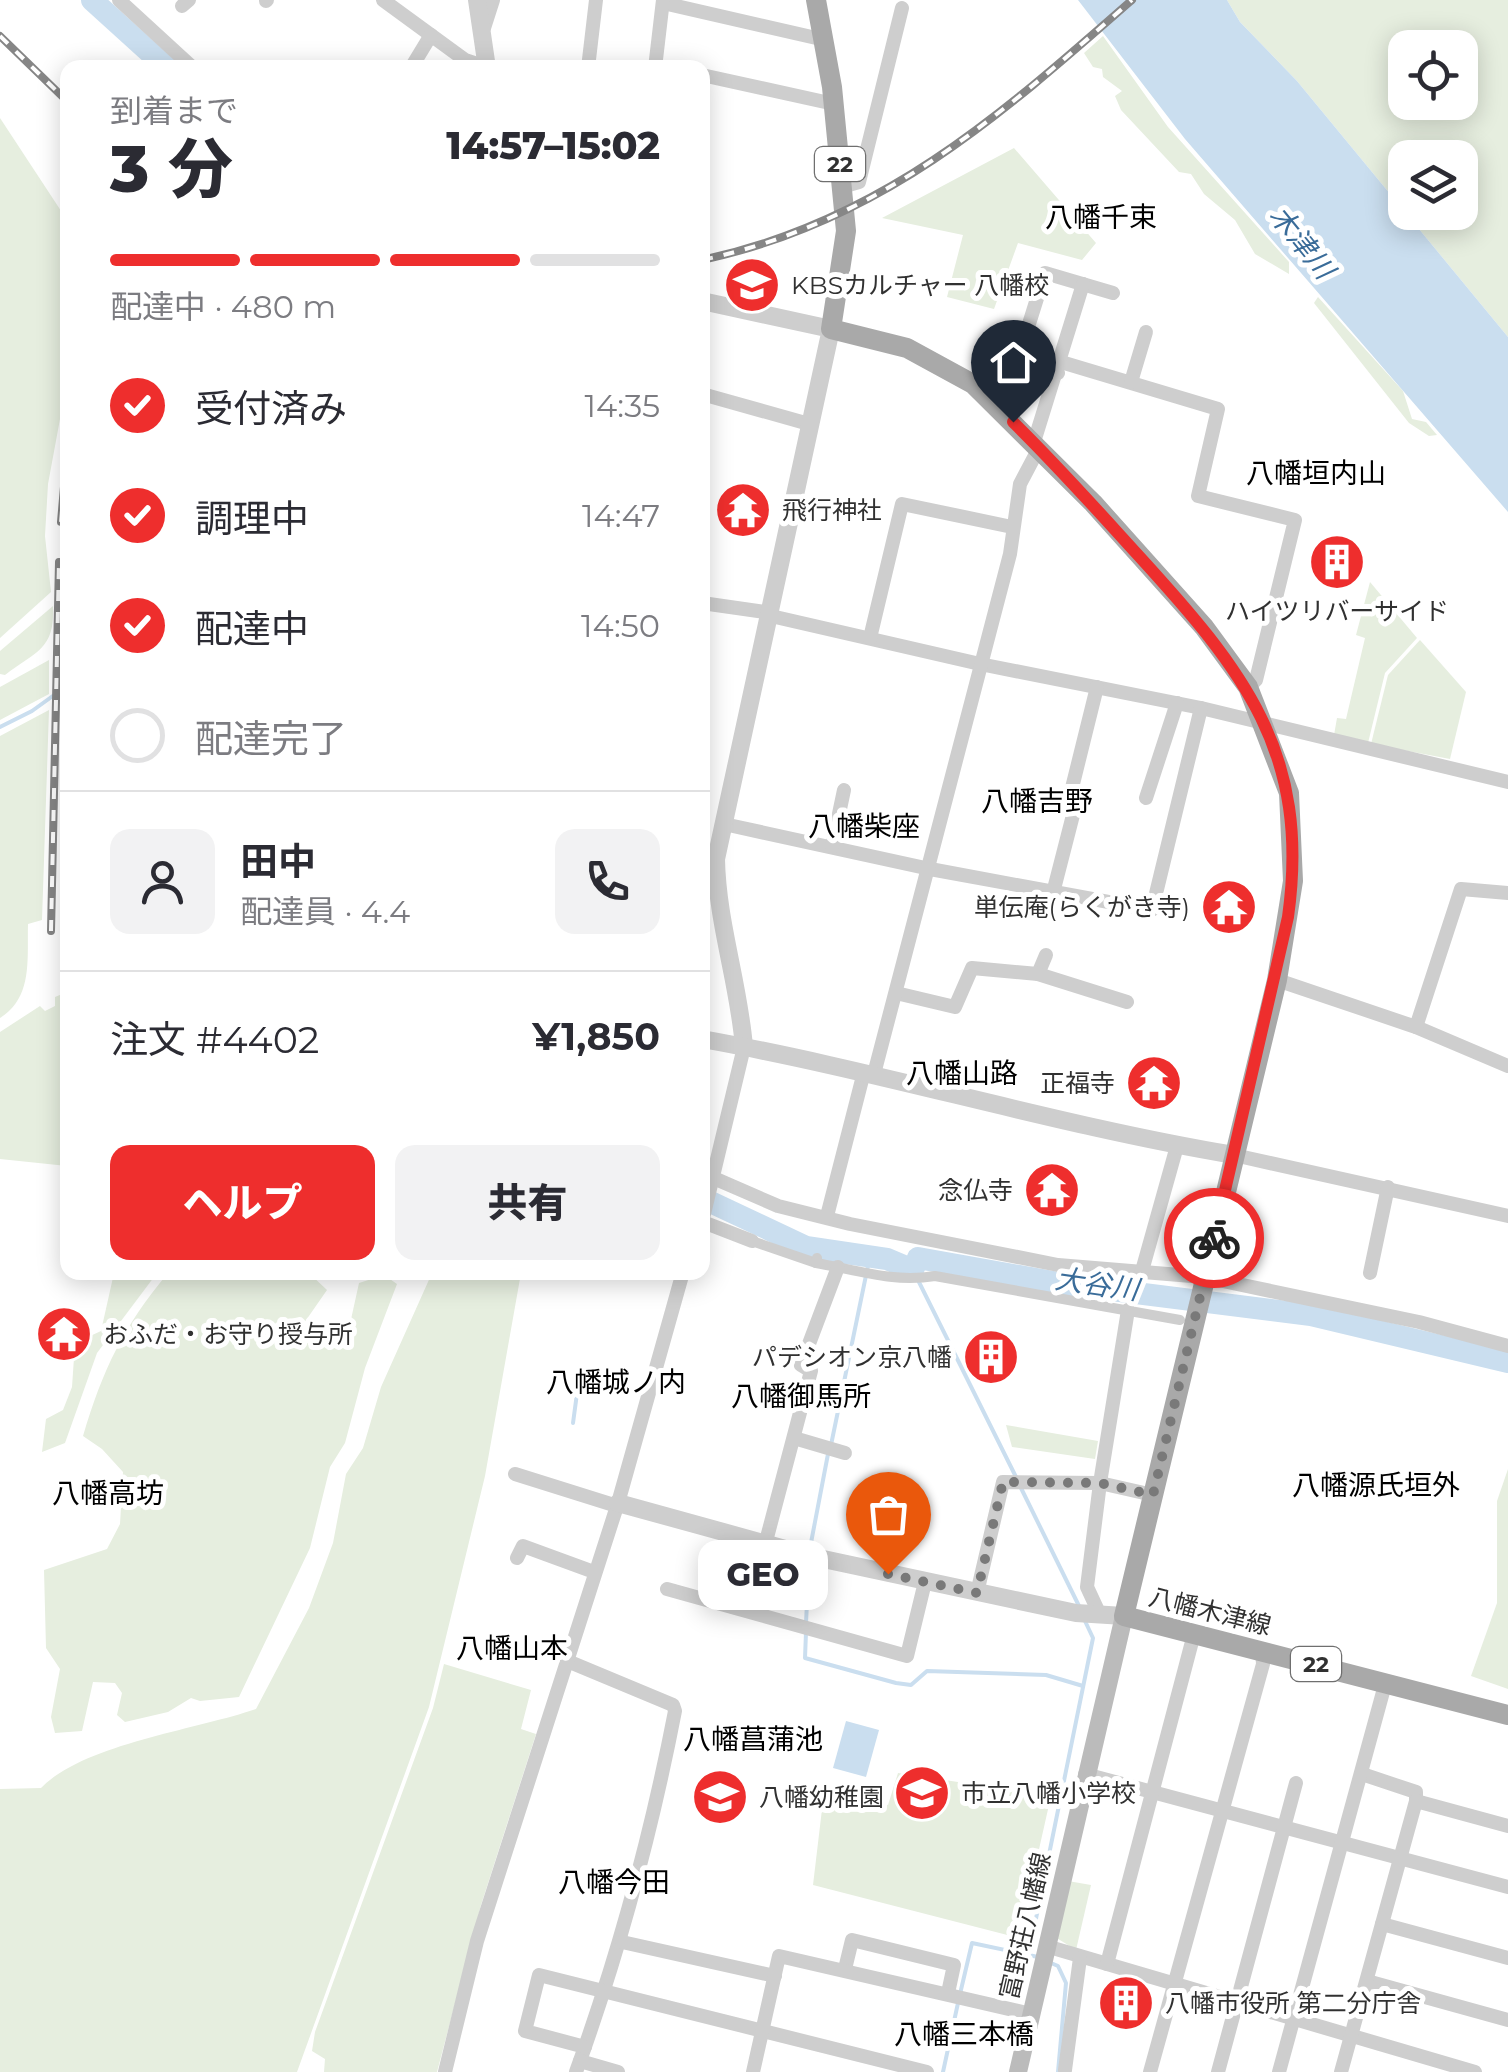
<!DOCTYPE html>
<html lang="ja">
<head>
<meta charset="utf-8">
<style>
  :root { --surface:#fff; --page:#f2f2f3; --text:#2b2b33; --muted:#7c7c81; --line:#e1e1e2; --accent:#ee2e2d }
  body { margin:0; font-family:Montserrat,"Noto Sans JP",sans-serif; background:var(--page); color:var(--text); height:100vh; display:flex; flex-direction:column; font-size:38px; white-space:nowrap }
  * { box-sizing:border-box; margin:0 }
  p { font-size:32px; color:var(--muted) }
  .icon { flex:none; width:55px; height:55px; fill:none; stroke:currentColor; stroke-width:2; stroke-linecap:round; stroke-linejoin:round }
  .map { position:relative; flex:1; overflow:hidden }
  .drawer { position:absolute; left:60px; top:60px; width:650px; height:1220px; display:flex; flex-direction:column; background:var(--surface); border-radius:20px; box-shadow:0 5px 25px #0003 }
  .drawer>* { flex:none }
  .controls { position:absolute; left:1388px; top:30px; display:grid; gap:20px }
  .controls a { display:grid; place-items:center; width:90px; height:90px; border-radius:20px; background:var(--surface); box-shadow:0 5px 25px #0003; font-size:50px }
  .pin { position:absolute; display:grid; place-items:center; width:85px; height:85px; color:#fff; margin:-102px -42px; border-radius:50% 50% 50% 0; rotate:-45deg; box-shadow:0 0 10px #0007 }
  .pin .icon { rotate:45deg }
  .courier { position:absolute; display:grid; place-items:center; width:100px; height:100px; margin:-50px; border:8px solid #ee2e2d; border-radius:50%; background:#fff; color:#222; box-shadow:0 2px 12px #0007 }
  .bubble { position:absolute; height:70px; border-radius:20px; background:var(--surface); box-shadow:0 5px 25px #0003; font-size:32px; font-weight:800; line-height:70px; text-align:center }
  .head em { font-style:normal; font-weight:800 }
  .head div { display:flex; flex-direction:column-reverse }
  .head { display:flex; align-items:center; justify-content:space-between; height:170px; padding:0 50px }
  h1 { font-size:65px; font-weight:800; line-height:75px }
  .bar { display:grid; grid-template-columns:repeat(4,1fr); gap:15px 10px; align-content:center; height:120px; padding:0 50px }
  .bar i { height:12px; border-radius:8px; background:var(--line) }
  .bar .selected { background:var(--accent) }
  .bar p { grid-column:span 4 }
  .line { display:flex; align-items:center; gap:25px; padding:0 50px; border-top:2px solid var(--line) }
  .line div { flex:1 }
  .round { display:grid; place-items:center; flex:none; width:105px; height:105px; border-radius:20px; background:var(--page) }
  ol { padding:0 50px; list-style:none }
  li { display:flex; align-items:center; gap:30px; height:110px }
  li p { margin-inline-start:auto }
  li .icon { padding:10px; border-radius:50%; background:var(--accent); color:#fff; stroke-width:4 }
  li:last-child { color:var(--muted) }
  li i { width:55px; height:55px; border:5px solid var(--line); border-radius:50% }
  .action { display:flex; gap:20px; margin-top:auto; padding:20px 50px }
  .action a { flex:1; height:115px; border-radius:20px; background:var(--accent); color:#fff; font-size:40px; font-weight:800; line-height:115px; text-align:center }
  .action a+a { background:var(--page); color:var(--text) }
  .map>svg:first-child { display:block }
  .green { fill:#e6eedf; fill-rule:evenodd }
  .water { fill:#cadeef }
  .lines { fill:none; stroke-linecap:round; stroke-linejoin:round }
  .stream { stroke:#cadeef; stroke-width:4 }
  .river { stroke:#cadeef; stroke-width:22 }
  .pedestrian { stroke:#cecece; stroke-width:10 }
  .minor { stroke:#cecece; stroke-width:14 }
  .tertiary { stroke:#cecece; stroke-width:18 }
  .secondary { stroke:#bbb; stroke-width:18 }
  .primary { stroke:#a9a9a9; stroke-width:20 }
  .rail-casing { stroke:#868686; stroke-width:8 }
  .rail { stroke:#fff; stroke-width:4; stroke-dasharray:11; stroke-linecap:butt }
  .done { stroke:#797979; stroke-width:10; stroke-dasharray:0 18 }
  .route { stroke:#ee2e2d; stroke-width:12 }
  .labels { text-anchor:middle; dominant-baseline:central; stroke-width:10; stroke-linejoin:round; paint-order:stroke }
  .shield { fill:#fff; stroke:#6f6f6f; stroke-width:2.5 }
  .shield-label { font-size:22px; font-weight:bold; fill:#313131 }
  .poi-label { font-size:25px; fill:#313131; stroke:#fff; text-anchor:start }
  .street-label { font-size:25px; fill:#313131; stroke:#fff }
  .neighbourhood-label { font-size:28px; fill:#000; stroke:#fff }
  .water-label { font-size:28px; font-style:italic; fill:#3a6c99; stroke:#fff }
</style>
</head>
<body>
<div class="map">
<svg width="1508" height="2072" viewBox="0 0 1508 2072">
  <rect width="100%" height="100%" fill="#fff"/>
  <g class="green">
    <path d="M1227 0H1508V337L1297 81 1240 22ZM1405 48H1460V102H1405ZM1405 158H1460V212H1405Z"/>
    <path d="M1103 36 1168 127 1289 262V274L1255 254 1235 220 1204 194 1191 174 1179 172 1121 110 1115 96 1122 91 1103 77 1102 69 1093 67 1084 53Z"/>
    <path d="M0 118 67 220V381L48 484 45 536 51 592 0 638Z"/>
    <path d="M1014 148 1096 243 1082 260 1018 243 994 309 947 297 963 235 882 218Z"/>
    <path d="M1318 297 1403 391 1412 419 1426 422 1437 435 1429 436 1409 423 1314 303Z"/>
    <path d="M1370 582 1417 638 1385 673 1368 743 1334 735 1337 718 1346 719 1365 638 1356 635Z"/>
    <path d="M53 606C55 650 36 651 5 675L0 674V651Z"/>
    <path d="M1420 640 1466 692 1450 759 1371 744 1388 675Z"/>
    <path d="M49 660V694L0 720V687Z"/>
    <path d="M49 710 42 920 28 924C27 960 33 997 0 1018V736Z"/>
    <path d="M67 992V1166L0 1159V1032L40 1006 45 1011 55 1006V997Z"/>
    <path d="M114 1273H157L97 1353 65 1443 42 1452 46 1419 63 1410 72 1387 75 1343 101 1331Z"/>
    <path d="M168 1273 310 1274 327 1290 302 1326 305 1339 330 1348 348 1333 359 1283 384 1275 397 1284 365 1368 345 1443 330 1467 310 1548 239 1697 200 1701 191 1698 168 1712 125 1722 117 1715 122 1693 115 1683 93 1682 82 1731 55 1733 51 1717 60 1669 46 1648 44 1570 107 1549 120 1524 123 1472 102 1449 83 1436C103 1369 123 1327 168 1273Z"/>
    <path d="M432 1273H521L485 1476 429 1707 297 2072H0V1789L41 1788C84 1744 195 1730 256 1709L309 1608 333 1543 346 1474 363 1448 381 1387Z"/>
    <path d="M1006 1425 1098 1441 1095 1459 1012 1447Z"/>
    <path d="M1508 1469V1689L1471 1676 1497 1603V1501Z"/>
    <path d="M444 1664 531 1690 521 1729 536 1734 481 1905 437 2072H324L325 2059 312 2051 315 2032 433 1708Z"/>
    <path d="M898 1773 1051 1796 1019 1938 813 1885 825 1784 888 1805Z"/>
    <path d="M1068 1881 1091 1885 1076 1950 1055 1937Z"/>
  </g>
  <g class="water">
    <path d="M1078 0H1227L1240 22 1297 81 1508 337V512L1185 139Z"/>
    <path d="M846 1721 879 1730 866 1777 833 1768Z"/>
  </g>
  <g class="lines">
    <g class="stream">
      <path d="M0 727 32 711 68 685"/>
      <path d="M913 1270 1016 1477"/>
      <path d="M573 1423 578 1386"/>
      <path d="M831 1445 870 1256"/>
      <path d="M1020 1486 1080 1608"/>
      <path d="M810 1548 828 1454"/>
      <path d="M806 1623 809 1562"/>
      <path d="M806 1632 805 1658 896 1683 911 1685 927 1671 1046 1675 1083 1686"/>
      <path d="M1029 1953 1093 1638 1085 1621"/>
      <path d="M1051 1963 1058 1966 1066 1983 1058 2072"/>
      <path d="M960 1994 972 1943 1038 1957"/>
      <path d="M943 2072 958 2003"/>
    </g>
    <g class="river">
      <path d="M92 0 167 68"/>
      <path d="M702 1198 806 1247 887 1259 913 1270 918 1258 1064 1284 1311 1315 1508 1362"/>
    </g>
    <g class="pedestrian">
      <path d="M752 1241 816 1263"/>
      <path d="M817 1258 816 1263C857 1270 893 1283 935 1276L1180 1320"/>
    </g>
    <g class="minor">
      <path d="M119 0 193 68"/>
      <path d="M383 0 465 60 486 67"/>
      <path d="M266 1 267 0"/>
      <path d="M663 3 825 40"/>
      <path d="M182 6 189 0"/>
      <path d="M484 28 493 0"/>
      <path d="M411 68 431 35"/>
      <path d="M588 68 596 0"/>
      <path d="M641 68H667"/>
      <path d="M655 68 663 0"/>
      <path d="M702 75 834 104"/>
      <path d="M842 187 859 182 902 8"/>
      <path d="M1061 362 1218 409 1198 496 1295 520 1256 680 1248 687"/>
      <path d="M1058 373 1018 359 1045 273 1113 293"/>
      <path d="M1131 382 1146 332"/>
      <path d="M702 394 809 424"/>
      <path d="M1034 442 1083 284"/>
      <path d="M702 603 772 613"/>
      <path d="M771 616 980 664 1201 708 1508 782"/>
      <path d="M870 638 902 504 1012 527"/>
      <path d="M1146 798 1177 703"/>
      <path d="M724 824 930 869 1152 910 1201 708"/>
      <path d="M832 847 844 790"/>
      <path d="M702 873 717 888"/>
      <path d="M1054 889 1073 815 1070 796 1097 687"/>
      <path d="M1038 974 1046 955"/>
      <path d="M1277 980 1416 1027 1508 1066"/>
      <path d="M896 993 955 1007 972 968 1038 974 1127 1002"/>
      <path d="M1416 1027 1461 889 1508 893"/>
      <path d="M874 1074 1010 554 1020 484 1039 448"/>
      <path d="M1234 1155 1508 1216"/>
      <path d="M702 1173 778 1206 850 1224 1058 1265 1204 1277 1419 1322 1508 1346"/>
      <path d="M827 1216 864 1072"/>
      <path d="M702 1222 744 1047"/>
      <path d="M703 1222 752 1241"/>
      <path d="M1370 1273 1388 1187"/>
      <path d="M1140 1278 1177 1146"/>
      <path d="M1128 1310 1100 1483 1153 1495"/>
      <path d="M794 1438 845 1453"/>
      <path d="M515 1474 617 1506"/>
      <path d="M765 1545 811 1371 801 1365 838 1267"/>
      <path d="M517 1558 523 1546 594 1572"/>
      <path d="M667 1589 907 1656 925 1582"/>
      <path d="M977 1593 1003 1482 1100 1483 1087 1587 1100 1615"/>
      <path d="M565 1660 673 1705 675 1711C651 1835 619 1953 576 2072"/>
      <path d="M1085 1774 1508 1887"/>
      <path d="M1362 1774 1416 1792V1801"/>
      <path d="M1382 1924 1508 1958"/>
      <path d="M622 1942 775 1976"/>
      <path d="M1046 1946 1475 2072"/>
      <path d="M1107 1964 1194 1634"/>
      <path d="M845 1969 852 1940 954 1965 948 1993"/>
      <path d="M1367 1981 1508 2020"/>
      <path d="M585 2047 525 2031 539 1975 927 2072"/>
      <path d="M580 2061 618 2072"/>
      <path d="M1065 2070 1080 1958"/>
      <path d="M445 2072 477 1941 618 1503 683 1272"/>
      <path d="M753 2072 779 1956 1031 2014"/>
      <path d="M1150 2072 1263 1664 1262 1651"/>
      <path d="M1218 2072 1296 1783"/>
      <path d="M1279 2072 1386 1681"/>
      <path d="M1341 2072 1416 1801 1508 1826"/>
    </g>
    <g class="tertiary">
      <path d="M477 0 487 68"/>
      <path d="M702 301 831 329 716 859C717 922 739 984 744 1047"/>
      <path d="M702 1039C881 1071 1055 1125 1234 1155"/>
      <path d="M618 1503 814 1557 1076 1613 1124 1616"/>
    </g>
    <path class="secondary" d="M1018 2072 1124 1616"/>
    <path class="primary" d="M816 0 832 87 846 231 831 329 907 348 973 384 1093 503 1204 627 1248 687 1289 793 1293 881 1277 980 1124 1616 1508 1715"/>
    <g class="rail-casing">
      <g id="rail">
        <path d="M0 36 68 102"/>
        <path d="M702 260C880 222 1000 116 1132 0"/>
        <path d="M61 522 68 440"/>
        <path d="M51 931 59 562"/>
      </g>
    </g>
    <use href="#rail" class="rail"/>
  </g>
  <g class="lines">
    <path class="done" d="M888 1574 977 1593 1003 1482 1100 1483 1153 1495 1214 1238"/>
    <path class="route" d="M1013 422C1057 465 1097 510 1138 555 1243 670 1311 753 1288 917L1214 1238"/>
  </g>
  <defs>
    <g id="school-disc" transform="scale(2.875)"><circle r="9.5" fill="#ee2e2d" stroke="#fff"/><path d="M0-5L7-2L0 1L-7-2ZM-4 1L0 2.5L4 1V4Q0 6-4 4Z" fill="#fff"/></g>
    <g id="temple-disc" transform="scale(2.875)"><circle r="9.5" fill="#ee2e2d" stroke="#fff"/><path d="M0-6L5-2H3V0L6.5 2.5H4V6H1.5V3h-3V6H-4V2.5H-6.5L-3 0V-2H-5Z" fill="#fff"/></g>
    <g id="building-disc" transform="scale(2.875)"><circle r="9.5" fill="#ee2e2d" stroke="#fff"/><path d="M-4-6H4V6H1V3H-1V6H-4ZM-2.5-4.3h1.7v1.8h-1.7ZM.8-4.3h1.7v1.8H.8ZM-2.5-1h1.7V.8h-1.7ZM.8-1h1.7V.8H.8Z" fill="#fff"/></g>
  </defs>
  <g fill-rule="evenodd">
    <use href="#school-disc" x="752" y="285"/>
    <use href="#temple-disc" x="743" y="510"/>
    <use href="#building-disc" x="1337" y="562"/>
    <use href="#temple-disc" x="1229" y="907"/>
    <use href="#temple-disc" x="1154" y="1083"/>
    <use href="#temple-disc" x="1052" y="1190"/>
    <use href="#temple-disc" x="64" y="1334"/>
    <use href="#building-disc" x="991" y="1357"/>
    <use href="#school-disc" x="922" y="1793"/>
    <use href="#school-disc" x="720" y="1797"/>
    <use href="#building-disc" x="1126" y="2003"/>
  </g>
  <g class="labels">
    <g class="shield">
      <rect x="815" y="147" width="50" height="34" rx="8"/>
      <rect x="1291" y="1647" width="50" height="34" rx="8"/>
    </g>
    <g class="shield-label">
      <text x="840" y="164">22</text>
      <text x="1316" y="1664">22</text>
    </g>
    <g class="poi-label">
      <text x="791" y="285">KBSカルチャー 八幡校</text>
      <text x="782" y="510">飛行神社</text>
      <text x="1337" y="611" text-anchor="middle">ハイツリバーサイド</text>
      <text x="1190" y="907" text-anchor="end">単伝庵(らくがき寺)</text>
      <text x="1115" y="1083" text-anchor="end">正福寺</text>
      <text x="1013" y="1190" text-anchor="end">念仏寺</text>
      <text x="103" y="1334">おふだ・お守り授与所</text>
      <text x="952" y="1357" text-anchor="end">パデシオン京八幡</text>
      <text x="961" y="1793">市立八幡小学校</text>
      <text x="759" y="1797">八幡幼稚園</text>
      <text x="1165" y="2003">八幡市役所 第二分庁舎</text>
    </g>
    <g class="street-label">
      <text transform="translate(1210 1611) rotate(14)">八幡木津線</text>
      <text transform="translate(1025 1926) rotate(-77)">富野荘八幡線</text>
    </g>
    <g class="neighbourhood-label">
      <text x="1101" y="217">八幡千束</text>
      <text x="1316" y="473">八幡垣内山</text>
      <text x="1037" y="801">八幡吉野</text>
      <text x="864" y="826">八幡柴座</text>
      <text x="962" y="1073">八幡山路</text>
      <text x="616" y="1382">八幡城ノ内</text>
      <text x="801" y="1396">八幡御馬所</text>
      <text x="1376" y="1485">八幡源氏垣外</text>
      <text x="108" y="1493">八幡高坊</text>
      <text x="512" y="1648">八幡山本</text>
      <text x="753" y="1739">八幡菖蒲池</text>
      <text x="614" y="1882">八幡今田</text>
      <text x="964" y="2034">八幡三本橋</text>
    </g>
    <g class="water-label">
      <text transform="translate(1302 242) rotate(51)">木津川</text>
      <text transform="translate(1097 1284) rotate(8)">大谷川</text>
    </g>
  </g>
</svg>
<div class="controls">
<a><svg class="icon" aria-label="locate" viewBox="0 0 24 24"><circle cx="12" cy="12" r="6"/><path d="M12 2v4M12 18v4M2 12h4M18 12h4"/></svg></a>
<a><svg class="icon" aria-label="layers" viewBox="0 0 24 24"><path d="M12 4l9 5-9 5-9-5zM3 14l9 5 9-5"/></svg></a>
</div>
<div class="pin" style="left:888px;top:1574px;background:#ea580c"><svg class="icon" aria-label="bag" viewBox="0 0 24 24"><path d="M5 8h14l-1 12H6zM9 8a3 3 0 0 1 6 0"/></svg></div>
<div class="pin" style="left:1013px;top:422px;background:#1f2937"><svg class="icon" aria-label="home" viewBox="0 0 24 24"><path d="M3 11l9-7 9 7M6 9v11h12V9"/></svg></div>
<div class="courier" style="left:1214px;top:1238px"><svg class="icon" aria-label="bike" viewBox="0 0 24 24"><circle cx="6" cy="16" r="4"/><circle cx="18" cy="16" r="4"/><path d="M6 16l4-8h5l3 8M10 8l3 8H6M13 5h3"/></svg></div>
<div class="bubble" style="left:698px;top:1540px;width:130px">GEO</div>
<section class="drawer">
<div class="head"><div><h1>3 分</h1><p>到着まで</p></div><em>14:57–15:02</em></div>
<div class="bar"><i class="selected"></i><i class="selected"></i><i class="selected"></i><i></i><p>配達中 · 480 m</p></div>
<ol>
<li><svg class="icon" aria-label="check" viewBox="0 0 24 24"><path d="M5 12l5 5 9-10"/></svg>受付済み<p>14:35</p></li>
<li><svg class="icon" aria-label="check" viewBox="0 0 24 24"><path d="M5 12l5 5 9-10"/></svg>調理中<p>14:47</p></li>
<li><svg class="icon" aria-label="check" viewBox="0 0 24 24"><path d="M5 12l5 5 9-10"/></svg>配達中<p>14:50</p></li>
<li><i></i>配達完了</li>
</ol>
<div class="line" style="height:180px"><a class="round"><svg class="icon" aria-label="person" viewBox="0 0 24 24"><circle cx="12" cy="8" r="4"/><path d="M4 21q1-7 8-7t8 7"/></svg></a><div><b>田中</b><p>配達員 · 4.4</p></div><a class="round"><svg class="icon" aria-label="phone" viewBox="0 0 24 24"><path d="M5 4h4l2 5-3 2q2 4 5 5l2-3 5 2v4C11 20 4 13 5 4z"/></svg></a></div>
<div class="line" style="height:130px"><div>注文 #4402</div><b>¥1,850</b></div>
<div class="action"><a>ヘルプ</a><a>共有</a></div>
</section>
</div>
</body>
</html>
